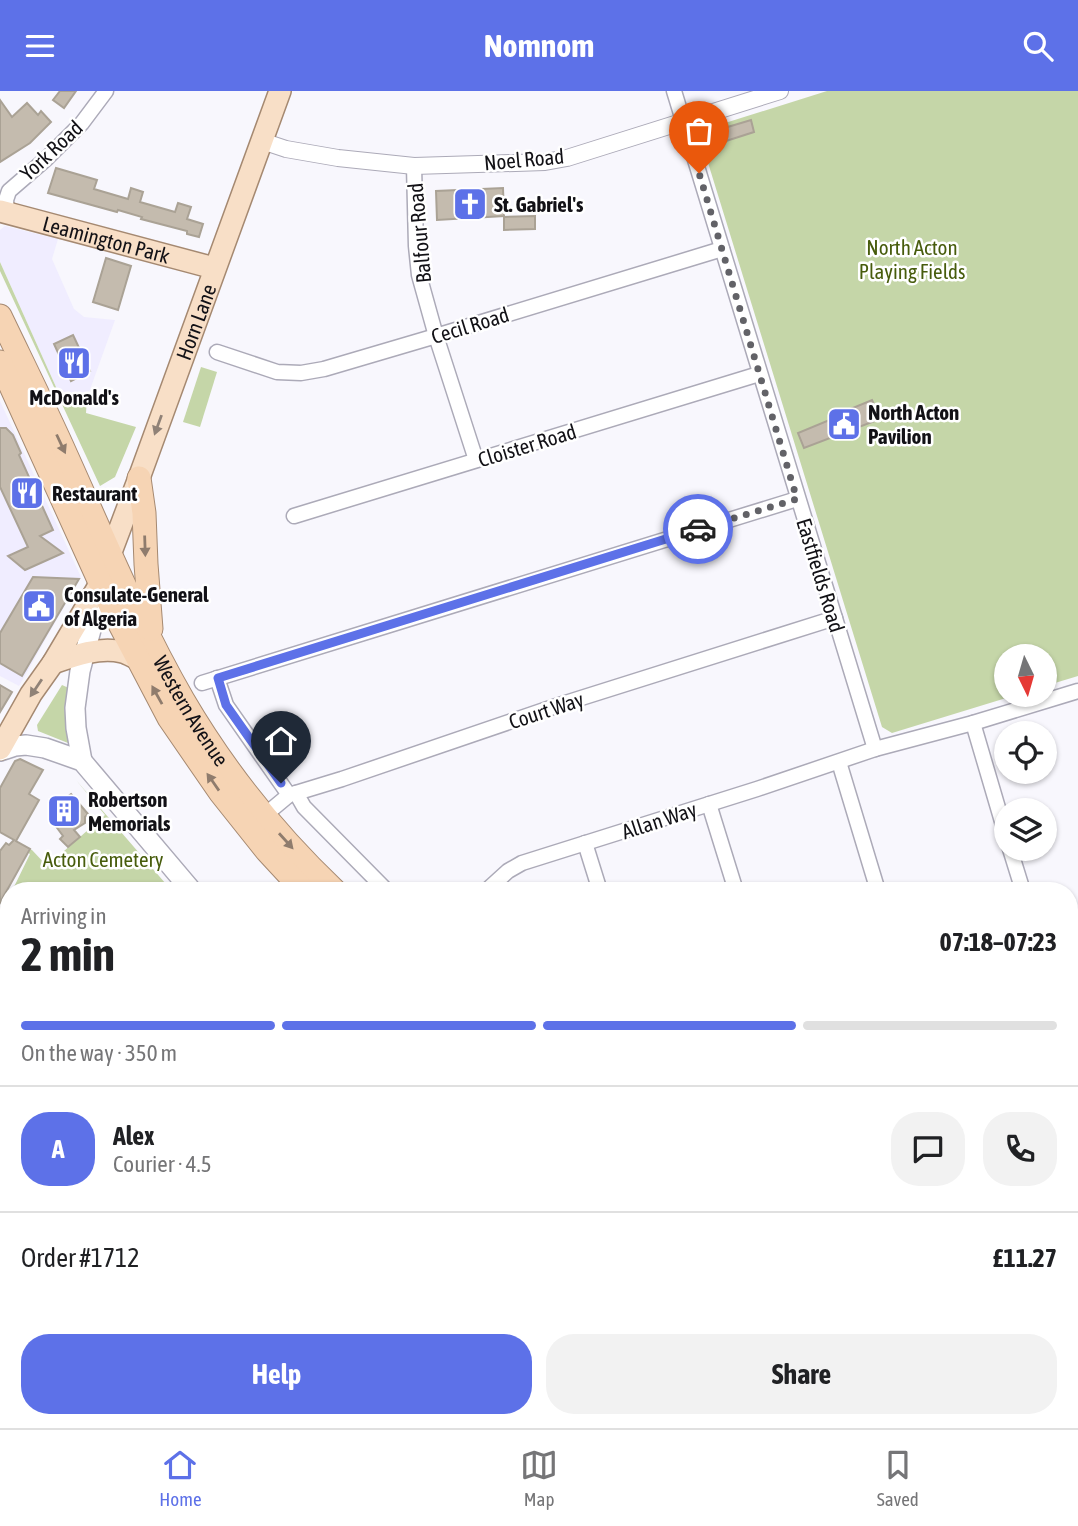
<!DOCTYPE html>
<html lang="en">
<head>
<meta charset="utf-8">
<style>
  :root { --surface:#fff; --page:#f2f2f2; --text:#202124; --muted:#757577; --line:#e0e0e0; --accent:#5d71e8 }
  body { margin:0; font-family:"Asap Condensed",sans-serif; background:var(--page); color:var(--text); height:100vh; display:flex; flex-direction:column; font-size:26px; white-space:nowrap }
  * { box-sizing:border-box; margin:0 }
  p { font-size:23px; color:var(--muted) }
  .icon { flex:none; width:38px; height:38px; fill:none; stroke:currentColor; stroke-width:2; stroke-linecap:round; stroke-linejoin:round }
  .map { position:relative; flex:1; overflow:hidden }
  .drawer { position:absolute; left:0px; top:791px; width:1078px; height:546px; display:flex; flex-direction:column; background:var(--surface); border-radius:28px 28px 0 0; box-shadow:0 2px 5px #0004 }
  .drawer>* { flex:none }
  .needle { width:46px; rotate:175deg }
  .tools { position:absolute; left:994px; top:553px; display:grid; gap:14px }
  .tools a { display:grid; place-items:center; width:63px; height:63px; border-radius:50%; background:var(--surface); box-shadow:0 2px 5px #0004; font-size:35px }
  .pin { position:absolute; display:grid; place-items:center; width:60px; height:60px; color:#fff; margin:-72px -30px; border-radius:50% 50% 50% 0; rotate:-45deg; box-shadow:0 0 7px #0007 }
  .pin .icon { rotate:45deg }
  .courier { position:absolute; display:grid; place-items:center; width:70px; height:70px; margin:-35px; border:5px solid #5d71e8; border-radius:50%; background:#fff; color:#222; box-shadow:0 2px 9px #0007 }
  .overview em { font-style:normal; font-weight:700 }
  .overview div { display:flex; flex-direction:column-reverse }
  .overview { display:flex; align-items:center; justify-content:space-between; height:119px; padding:0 21px }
  h1 { font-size:46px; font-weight:700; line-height:52px }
  .bar { display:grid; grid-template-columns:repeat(4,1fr); gap:10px 7px; align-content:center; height:84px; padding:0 21px }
  .bar i { height:9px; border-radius:5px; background:var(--line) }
  .bar .selected { background:var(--accent) }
  .bar p { grid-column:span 4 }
  .line { display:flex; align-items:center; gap:18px; padding:0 21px; border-top:2px solid var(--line) }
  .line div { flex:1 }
  .round { display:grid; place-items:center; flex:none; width:74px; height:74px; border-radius:28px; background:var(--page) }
  .button { display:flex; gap:14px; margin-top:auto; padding:14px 21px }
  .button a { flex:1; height:80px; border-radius:28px; background:var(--accent); color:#fff; font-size:28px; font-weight:700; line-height:80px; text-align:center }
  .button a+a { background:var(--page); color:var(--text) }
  header { display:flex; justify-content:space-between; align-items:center; height:91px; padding:0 21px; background:var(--accent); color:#fff; font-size:32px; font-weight:700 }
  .menu { display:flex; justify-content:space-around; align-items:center; height:98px; border-top:2px solid var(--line); background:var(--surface); font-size:19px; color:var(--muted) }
  .menu a { display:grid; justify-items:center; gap:4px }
  .menu .selected { color:var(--accent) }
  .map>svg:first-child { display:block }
  .built { fill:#f0edff }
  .green { fill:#c5d6a8 }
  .building { fill:#c4bbae; stroke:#aaa295; stroke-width:2 }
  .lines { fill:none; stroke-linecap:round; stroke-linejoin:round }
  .minor-casing { stroke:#acaab8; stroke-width:17 }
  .tertiary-casing { stroke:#acaab8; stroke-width:18 }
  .secondary-casing { stroke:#acaab8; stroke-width:22 }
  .primary-casing { stroke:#a58971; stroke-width:24 }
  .trunk-casing { stroke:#a58971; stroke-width:25 }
  .minor { stroke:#fff; stroke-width:14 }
  .tertiary { stroke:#fff; stroke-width:16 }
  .secondary { stroke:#fff; stroke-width:19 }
  .primary { stroke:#f8dfc7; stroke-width:21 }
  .trunk { stroke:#f6d4b4; stroke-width:23 }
  .rail { stroke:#908f95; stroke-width:3.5; stroke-dasharray:12 12; stroke-linecap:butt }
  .oneway { fill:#908277 }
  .oneway2 { fill:#8f7c6d }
  .done { stroke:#626267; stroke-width:7; stroke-dasharray:0 12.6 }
  .route { stroke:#5d71e8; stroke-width:9 }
  .labels { text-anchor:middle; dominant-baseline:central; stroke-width:5; stroke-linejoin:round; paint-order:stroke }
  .street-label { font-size:21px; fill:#121116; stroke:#fff }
  .poi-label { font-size:21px; font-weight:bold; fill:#121116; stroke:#fff; text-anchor:start }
  .park-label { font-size:21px; fill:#475c0c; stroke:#fff }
</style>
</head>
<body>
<header><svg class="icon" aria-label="menu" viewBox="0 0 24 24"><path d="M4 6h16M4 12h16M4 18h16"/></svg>Nomnom<svg class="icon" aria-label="search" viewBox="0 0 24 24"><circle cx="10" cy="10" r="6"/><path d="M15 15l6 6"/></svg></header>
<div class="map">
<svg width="1078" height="1337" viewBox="0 0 1078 1337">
  <rect width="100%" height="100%" fill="#f8f7fd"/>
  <g class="built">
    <path d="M5 135 58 148 52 168 74 218 84 226 115 229 87 307 60 305 0 171V139Z"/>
    <path d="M0 310 81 486 19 595 0 585Z"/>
    <path d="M1078 1002V1078L1069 1083V1008Z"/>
    <path d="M0 1014 9 1017V1100L0 1098Z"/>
    <path d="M1078 1079V1142L1069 1138V1084Z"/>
    <path d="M1069 1261 1078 1263V1337H652L661 1328H1069Z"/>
    <path d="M65 1328H504L507 1337H61Z"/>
    <path d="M537 1328H653L645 1337H540Z"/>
  </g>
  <g class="green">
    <path d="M827 0H1078V585L1045 595V565H1006V604H1016L892 642 882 636 701 49 706 38Z"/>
    <path d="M0 171 60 305 87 307 86 322 136 336 115 386 100 395 0 180Z"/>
    <path d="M201 276 217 281 200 336 183 331Z"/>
    <path d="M62 594 71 598 73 649 68 652 38 640 37 634Z"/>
    <path d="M76 689 172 800H12L30 763 15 753 17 751 32 759 47 775 105 724Z"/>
    <path d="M9 806V1017L0 1014V823Z"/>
    <path d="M0 1098 9 1100V1328H65L61 1337H0Z"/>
  </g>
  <g class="building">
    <path d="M60 0H76L64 17 53 9Z"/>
    <path d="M0 9 12 26 27 12 38 24 41 20 51 31 30 52 0 71Z"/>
    <path d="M751 29 754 41 723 51 720 42 722 41 721 38Z"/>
    <path d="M56 77 97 89 94 98 128 108 131 97 143 101 140 111 175 121 178 112 191 116 187 128 203 133 199 146 187 143V140L141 128 142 126 118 119 117 121 48 102Z"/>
    <path d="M503 97 504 125 437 129 436 100Z"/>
    <path d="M535 125V138L504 139V126Z"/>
    <path d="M106 167 131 175 118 219 93 211Z"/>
    <path d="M73 244 90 280 71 290 54 253Z"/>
    <path d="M872 309 880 328 804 357 798 342 832 328 831 326Z"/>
    <path d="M0 337H6L13 344 21 362 19 364 53 439 40 445 63 462 25 479 8 465 28 456 0 396Z"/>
    <path d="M33 486 79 488 22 585 0 572V542Z"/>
    <path d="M0 594 12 601 0 621Z"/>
    <path d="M20 668 43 679 29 703 39 709 16 750 30 758 0 812V760L6 752 9 754 14 749 0 741V697L15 670Z"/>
    <path d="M71 703 88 723 85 726V732L74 739 80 746 68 756 60 748 63 745 52 730 59 724 54 716Z"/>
  </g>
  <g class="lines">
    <g class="minor-casing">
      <g id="minor">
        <path d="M674 0 875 658"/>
        <path d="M414 75 416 155 419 184 436 245 476 369"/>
        <path d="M7 121 6 109 9 100 46 68 82 32 106 0"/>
        <path d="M217 261 277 281 301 282 324 278 436 245 722 158"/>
        <path d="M294 425 759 283"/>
        <path d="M217 587 226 614 289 704"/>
        <path d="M202 592 797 408"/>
        <path d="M973 632 1006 744"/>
        <path d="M839 671 878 800"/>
        <path d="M296 702 304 716 384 797"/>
        <path d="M709 713 736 800"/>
        <path d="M265 724 289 704 296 702 342 688 559 614 835 527"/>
        <path d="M585 752 600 800"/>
        <path d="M1010 758 1023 800"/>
        <path d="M486 800 508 780 522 772 757 698 875 658 973 632 1078 600"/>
        <path d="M1069 889 1078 878"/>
        <path d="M285 1328 289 1337"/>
        <path d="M461 1328 465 1337"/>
        <path d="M360 1337 379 1328"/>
      </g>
    </g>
    <g class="tertiary-casing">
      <path id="tertiary" d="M262 50 286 58 338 67 414 75 545 71 567 67 780 0"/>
    </g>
    <g class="secondary-casing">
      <g id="secondary">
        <path d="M0 660 15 655 26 654 45 657 82 670 192 800"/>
        <path d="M82 670 76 637 75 617 80 580 92 535 97 499"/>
        <path d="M521 1328 524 1337"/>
      </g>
    </g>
    <g class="primary-casing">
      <g id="primary">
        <path id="s1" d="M0 120 214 177"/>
        <path d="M53 572C73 565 101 555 122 561 127 562 133 566 138 568"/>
        <path id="s2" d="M0 658 31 603 53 572 97 498 139 387 280 0"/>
      </g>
    </g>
    <g class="trunk-casing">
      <g id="trunk">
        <path id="s3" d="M0 225C22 271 45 317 66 364 103 446 138 531 183 609 224 679 276 744 335 800"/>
        <path d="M0 271 114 522 169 627 220 701 267 760 304 800"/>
        <path d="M139 387 144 422 146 473 151 538"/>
        <path d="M1069 1162 1078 1165"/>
        <path d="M1069 1184 1078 1187"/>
      </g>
    </g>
    <use href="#minor" class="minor"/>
    <use href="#tertiary" class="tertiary"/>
    <use href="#secondary" class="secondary"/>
    <use href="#primary" class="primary"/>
    <use href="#trunk" class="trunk"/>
    <g class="rail">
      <path d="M0 1029 9 1031"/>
      <path d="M0 1049 9 1051"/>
      <path d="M1069 1061 1078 1055"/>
      <path d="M1069 1265 1078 1269"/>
    </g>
  </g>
  <defs><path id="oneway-solid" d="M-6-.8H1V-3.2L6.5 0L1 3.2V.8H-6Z" transform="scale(1.75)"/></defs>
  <g class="oneway">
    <use href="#oneway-solid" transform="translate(158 334) rotate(110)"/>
    <use href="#oneway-solid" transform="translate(36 597) rotate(124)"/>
  </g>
  <g class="oneway2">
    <use href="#oneway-solid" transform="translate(61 353) rotate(65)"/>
    <use href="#oneway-solid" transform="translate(145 455) rotate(88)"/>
    <use href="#oneway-solid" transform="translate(157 604) rotate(-119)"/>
    <use href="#oneway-solid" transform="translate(213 691) rotate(-125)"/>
    <use href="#oneway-solid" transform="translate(286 750) rotate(48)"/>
  </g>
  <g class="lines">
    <path class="done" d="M698 438 797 408 699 82"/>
    <path class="route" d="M281 692 226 614 218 587 698 438"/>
  </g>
  <defs>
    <g id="church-square" transform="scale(1.75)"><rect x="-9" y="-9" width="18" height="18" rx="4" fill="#5d71e8" stroke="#fff"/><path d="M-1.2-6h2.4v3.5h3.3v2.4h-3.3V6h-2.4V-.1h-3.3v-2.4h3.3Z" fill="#fff"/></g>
    <g id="restaurant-square" transform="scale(1.75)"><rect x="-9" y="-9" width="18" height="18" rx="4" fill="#5d71e8" stroke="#fff"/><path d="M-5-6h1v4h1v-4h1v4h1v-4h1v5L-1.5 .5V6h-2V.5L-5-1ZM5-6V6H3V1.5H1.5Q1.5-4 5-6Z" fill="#fff"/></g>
    <g id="civic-square" transform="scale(1.75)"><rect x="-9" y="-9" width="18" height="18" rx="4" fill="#5d71e8" stroke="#fff"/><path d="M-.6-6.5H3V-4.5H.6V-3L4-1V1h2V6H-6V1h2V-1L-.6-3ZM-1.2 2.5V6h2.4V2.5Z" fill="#fff"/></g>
    <g id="building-square" transform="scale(1.75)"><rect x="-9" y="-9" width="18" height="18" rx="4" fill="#5d71e8" stroke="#fff"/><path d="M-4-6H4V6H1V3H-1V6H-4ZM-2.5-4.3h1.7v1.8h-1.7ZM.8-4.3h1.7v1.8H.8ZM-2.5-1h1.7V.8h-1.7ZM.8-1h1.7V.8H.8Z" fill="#fff"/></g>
  </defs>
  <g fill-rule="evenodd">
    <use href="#church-square" x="470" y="113"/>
    <use href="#restaurant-square" x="74" y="272"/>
    <use href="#civic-square" x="844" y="333"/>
    <use href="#restaurant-square" x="27" y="402"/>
    <use href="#civic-square" x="39" y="515"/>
    <use href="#building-square" x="64" y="720"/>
  </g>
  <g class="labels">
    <g class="street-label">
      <text transform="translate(51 59) rotate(-43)">York Road</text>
      <text transform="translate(524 68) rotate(-5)">Noel Road</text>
      <text transform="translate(419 142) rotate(-95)">Balfour Road</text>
      <text stroke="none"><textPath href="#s1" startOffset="110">Leamington Park</textPath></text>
      <text stroke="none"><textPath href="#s2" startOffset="472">Horn Lane</textPath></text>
      <text transform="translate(470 234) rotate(-17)">Cecil Road</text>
      <text transform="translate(527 354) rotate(-17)">Cloister Road</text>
      <text transform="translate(821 484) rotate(73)">Eastfields Road</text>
      <text transform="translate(546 619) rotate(-18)">Court Way</text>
      <text stroke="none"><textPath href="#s3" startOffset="439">Western Avenue</textPath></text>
      <text transform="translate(659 729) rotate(-18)">Allan Way</text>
    </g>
    <g class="poi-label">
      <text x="494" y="113">St. Gabriel's</text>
      <text x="74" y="306" text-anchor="middle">McDonald's</text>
      <text x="868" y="321">North Acton<tspan x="868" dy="24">Pavilion</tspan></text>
      <text x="52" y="402">Restaurant</text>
      <text x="64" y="503">Consulate-General<tspan x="64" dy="24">of Algeria</tspan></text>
      <text x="88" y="708">Robertson<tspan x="88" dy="24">Memorials</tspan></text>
    </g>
    <g class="park-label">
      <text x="912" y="156">North Acton<tspan x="912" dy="24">Playing Fields</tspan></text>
      <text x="103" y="768">Acton Cemetery</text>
    </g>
  </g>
</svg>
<div class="tools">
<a><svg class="needle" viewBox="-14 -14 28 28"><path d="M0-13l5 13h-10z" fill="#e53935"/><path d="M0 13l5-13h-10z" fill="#757577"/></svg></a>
<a><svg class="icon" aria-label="locate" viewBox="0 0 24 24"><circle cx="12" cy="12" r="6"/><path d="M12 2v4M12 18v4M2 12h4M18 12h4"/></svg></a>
<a><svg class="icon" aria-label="layers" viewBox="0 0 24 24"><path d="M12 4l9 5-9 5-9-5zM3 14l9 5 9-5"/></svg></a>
</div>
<div class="pin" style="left:699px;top:82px;background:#ea580c"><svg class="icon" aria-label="bag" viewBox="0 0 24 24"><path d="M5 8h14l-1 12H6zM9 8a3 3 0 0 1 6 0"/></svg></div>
<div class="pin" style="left:281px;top:692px;background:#1f2937"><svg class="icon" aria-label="home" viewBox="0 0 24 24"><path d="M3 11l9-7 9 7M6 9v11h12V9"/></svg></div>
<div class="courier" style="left:698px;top:438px"><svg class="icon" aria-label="car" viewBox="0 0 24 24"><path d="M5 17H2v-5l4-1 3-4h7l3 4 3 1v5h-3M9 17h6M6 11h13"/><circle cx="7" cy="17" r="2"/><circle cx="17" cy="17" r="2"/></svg></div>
<section class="drawer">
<div class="overview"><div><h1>2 min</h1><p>Arriving in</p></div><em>07:18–07:23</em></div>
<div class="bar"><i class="selected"></i><i class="selected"></i><i class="selected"></i><i></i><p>On the way · 350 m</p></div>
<div class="line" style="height:126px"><b class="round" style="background:var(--accent);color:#fff">A</b><div><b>Alex</b><p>Courier · 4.5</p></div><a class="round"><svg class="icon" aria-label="chat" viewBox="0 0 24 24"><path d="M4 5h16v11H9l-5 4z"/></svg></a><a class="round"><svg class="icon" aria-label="phone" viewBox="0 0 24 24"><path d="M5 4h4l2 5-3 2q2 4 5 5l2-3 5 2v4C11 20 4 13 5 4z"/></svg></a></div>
<div class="line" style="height:91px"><div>Order #1712</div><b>£11.27</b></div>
<div class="button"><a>Help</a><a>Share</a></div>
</section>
</div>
<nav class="menu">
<a class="selected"><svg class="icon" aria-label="home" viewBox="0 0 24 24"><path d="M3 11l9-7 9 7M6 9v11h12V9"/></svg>Home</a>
<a><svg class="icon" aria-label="map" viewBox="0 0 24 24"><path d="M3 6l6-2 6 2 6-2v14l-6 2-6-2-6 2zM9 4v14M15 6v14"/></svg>Map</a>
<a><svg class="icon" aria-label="saved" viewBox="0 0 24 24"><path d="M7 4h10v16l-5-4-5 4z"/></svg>Saved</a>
</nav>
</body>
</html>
